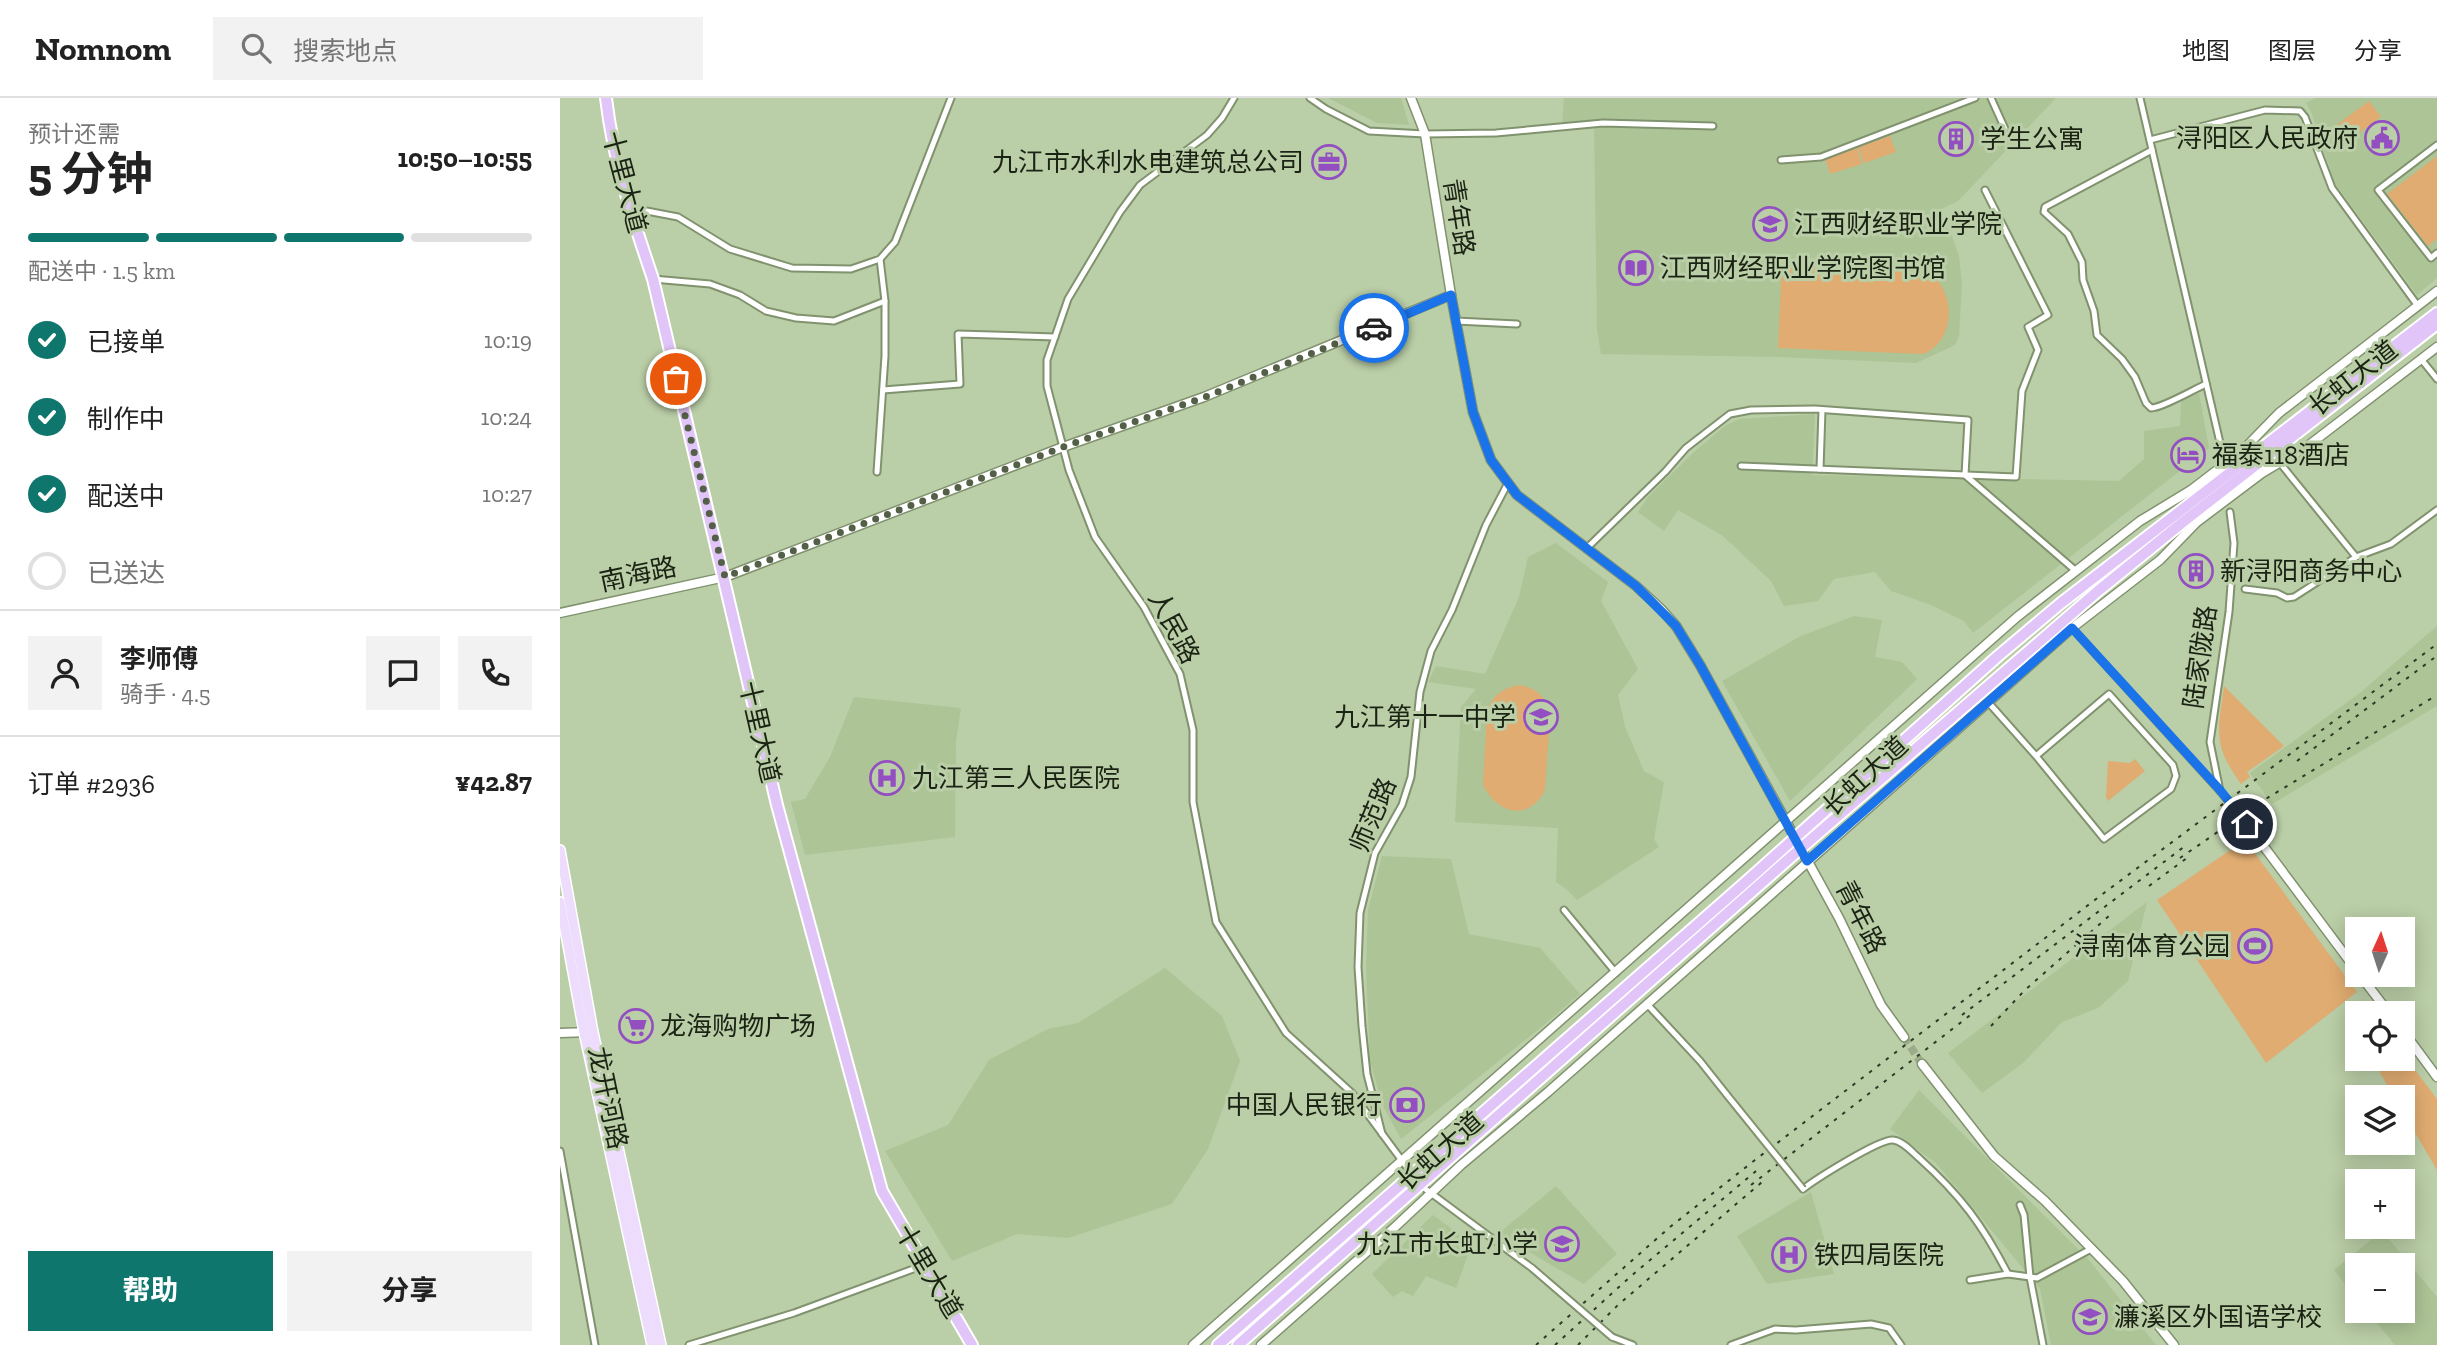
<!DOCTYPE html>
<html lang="zh">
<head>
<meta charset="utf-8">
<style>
  :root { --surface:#fff; --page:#f2f2f2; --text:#222; --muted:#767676; --line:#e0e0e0; --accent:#0f766e }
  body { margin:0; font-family:"Zilla Slab","Noto Sans SC",serif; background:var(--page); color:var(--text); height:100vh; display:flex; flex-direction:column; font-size:26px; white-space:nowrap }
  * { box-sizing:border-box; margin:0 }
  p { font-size:23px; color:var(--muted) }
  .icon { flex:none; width:38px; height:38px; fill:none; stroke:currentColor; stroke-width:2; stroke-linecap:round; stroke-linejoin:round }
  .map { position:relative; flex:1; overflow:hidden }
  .panel { display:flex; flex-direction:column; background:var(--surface); width:560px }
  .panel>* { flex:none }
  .needle { width:46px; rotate:3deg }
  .tools { position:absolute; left:1785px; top:819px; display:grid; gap:14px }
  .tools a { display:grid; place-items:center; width:70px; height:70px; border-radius:0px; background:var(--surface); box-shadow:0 4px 18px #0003; font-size:35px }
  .pin { position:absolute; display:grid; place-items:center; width:60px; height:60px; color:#fff; margin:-30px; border:4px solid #fff; border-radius:50%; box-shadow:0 2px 7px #0007 }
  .courier { position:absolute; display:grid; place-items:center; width:70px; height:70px; margin:-35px; border:5px solid #1a73e8; border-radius:50%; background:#fff; color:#222; box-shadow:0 2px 9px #0007 }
  .overview em { font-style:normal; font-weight:700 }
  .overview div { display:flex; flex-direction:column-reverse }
  .overview { display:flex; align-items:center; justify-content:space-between; height:119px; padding:0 28px }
  h1 { font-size:46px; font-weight:700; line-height:52px }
  .bar { display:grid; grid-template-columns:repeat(4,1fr); gap:10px 7px; align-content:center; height:84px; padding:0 28px }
  .bar i { height:9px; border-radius:5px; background:var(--line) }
  .bar .on { background:var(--accent) }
  .bar p { grid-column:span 4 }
  .line { display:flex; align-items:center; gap:18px; padding:0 28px; border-top:2px solid var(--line) }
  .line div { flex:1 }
  .round { display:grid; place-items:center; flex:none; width:74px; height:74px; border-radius:0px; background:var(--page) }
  ol { padding:0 28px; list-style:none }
  li { display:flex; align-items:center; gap:21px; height:77px }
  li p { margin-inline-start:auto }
  li .icon { padding:7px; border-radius:50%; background:var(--accent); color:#fff; stroke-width:4 }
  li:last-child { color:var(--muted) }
  li i { width:38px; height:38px; border:4px solid var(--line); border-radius:50% }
  .action { display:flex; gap:14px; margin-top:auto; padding:14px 28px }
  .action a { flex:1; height:80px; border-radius:0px; background:var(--accent); color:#fff; font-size:28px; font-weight:700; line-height:80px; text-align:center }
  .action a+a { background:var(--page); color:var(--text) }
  header { display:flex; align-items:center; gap:42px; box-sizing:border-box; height:98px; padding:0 35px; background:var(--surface); border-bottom:2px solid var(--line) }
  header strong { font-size:33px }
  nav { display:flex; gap:38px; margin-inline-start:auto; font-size:24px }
  .search { width:490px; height:63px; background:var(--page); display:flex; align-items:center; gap:18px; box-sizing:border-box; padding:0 24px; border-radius:0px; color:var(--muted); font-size:26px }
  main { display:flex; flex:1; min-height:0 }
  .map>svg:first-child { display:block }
  .built { fill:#adc496 }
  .green { fill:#e0ac71 }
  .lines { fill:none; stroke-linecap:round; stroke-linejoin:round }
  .street-tunnel { stroke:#9aac8a; stroke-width:5; stroke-dasharray:5 2.5; stroke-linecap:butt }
  .secondary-tunnel { stroke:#9aac8a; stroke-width:8; stroke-dasharray:8 4; stroke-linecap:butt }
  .street-casing { stroke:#80926e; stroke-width:9 }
  .secondary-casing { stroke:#80926e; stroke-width:11 }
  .primary-casing { stroke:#fff; stroke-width:12 }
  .highway-casing { stroke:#fff; stroke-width:14 }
  .street { stroke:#fff; stroke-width:5 }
  .secondary { stroke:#fff; stroke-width:8 }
  .primary { stroke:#eddcfb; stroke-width:9 }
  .highway { stroke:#e1c4f8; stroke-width:10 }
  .rail { stroke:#303a28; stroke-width:2; stroke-dasharray:3.5 7; stroke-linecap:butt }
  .street-bridge-casing { stroke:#80926e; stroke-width:9; stroke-linecap:butt }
  .street-bridge { stroke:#fff; stroke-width:5 }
  .done { stroke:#535f47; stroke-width:7; stroke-dasharray:0 12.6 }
  .route { stroke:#1a73e8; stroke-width:9 }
  .labels { text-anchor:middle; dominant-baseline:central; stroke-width:6; stroke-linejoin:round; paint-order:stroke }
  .poi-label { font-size:26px; fill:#1b2314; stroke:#bacea7; text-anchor:start }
  .street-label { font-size:26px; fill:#1b2314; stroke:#bacea7 }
</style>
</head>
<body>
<header>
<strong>Nomnom</strong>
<div class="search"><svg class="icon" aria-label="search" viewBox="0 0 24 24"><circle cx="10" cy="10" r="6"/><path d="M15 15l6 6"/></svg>搜索地点</div>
<nav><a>地图</a><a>图层</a><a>分享</a></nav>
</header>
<main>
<section class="panel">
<div class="overview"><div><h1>5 分钟</h1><p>预计还需</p></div><em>10:50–10:55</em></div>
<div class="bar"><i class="on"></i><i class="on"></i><i class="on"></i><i></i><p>配送中 · 1.5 km</p></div>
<ol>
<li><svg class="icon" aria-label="check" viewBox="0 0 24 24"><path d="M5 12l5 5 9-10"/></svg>已接单<p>10:19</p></li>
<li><svg class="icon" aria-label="check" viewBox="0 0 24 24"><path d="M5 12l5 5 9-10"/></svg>制作中<p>10:24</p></li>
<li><svg class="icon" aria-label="check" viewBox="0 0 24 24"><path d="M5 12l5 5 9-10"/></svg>配送中<p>10:27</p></li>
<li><i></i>已送达</li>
</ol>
<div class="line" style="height:126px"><a class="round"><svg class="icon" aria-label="person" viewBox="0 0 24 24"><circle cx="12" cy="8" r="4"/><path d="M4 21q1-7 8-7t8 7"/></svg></a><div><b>李师傅</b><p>骑手 · 4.5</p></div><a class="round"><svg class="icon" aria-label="chat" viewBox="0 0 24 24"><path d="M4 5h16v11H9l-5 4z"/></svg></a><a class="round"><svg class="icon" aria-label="phone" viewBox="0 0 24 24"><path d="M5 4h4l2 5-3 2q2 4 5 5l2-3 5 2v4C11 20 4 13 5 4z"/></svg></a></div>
<div class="line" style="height:91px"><div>订单 #2936</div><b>¥42.87</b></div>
<div class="action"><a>帮助</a><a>分享</a></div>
</section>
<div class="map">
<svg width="1877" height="1247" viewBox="0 0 1877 1247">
  <rect width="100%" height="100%" fill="#bacea7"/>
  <g class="built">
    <path d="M768 0H841L849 27 817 25Z"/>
    <path d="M1004 0H1496L1398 103 1377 113 1392 138 1399 158 1402 187 1399 238 1395 247 1356 265 1217 259 1041 256 1037 231 1034 23 1002 27Z"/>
    <path d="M1756 0H1877V180L1857 197 1774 84 1752 16 1746 5Z"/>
    <path d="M1639 295 1649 350 1413 535 1404 523 1371 507 1331 493 1315 474 1274 481 1258 503 1224 508 1211 483 1163 438 1118 412 1104 433 1078 414 1088 399 1134 354 1165 328 1179 321 1255 316 1252 377 1559 383 1584 361V333L1620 328 1621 302Z"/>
    <path d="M996 445 1048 484 1041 503 1078 571 1058 597 1065 629 1084 673 1104 684 1094 741 1099 749 1017 802 1006 791 996 784 998 730 895 724 901 609 916 591 868 584 876 568 925 576 959 499 968 459Z"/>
    <path d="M1294 518 1322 522 1315 559 1342 564 1357 581 1230 703 1162 583 1241 538Z"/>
    <path d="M1877 528V608L1712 706 1690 675 1801 594Z"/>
    <path d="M294 599 401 610 396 643 395 739 245 757 231 704 245 701 270 659Z"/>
    <path d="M822 758 891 761 909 836 980 850 1020 896 979 931 841 1041 823 1008 810 963 806 869 808 812Z"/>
    <path d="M1587 804 1568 883 1538 910 1502 924 1463 965 1422 995 1388 955Z"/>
    <path d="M605 870 662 918 680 963 648 1051 612 1106 508 1140 457 1136 392 1163 325 1053 388 1027 429 962 488 931 518 925Z"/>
    <path d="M1359 992 1529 1162 1596 1247H1491L1480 1191 1376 1065 1330 1031Z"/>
    <path d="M996 1088 1057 1156 1024 1186 938 1136Z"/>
    <path d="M1251 1094 1274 1176 1207 1186 1177 1138Z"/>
    <path d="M873 1117 912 1146 896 1190 866 1178 853 1198 842 1193 833 1199 812 1176Z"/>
    <path d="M1822 1133 1877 1199V1247H1835L1807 1213H1843V1167H1797V1201L1774 1172Z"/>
  </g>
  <g class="green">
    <path d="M1809 3 1821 19 1782 47 1771 31Z"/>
    <path d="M1330 38 1336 54 1304 65 1298 49Z"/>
    <path d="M1297 49 1302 66 1270 76 1265 60Z"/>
    <path d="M1877 58V141L1868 148 1827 96Z"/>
    <path d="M1222 161 1354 167C1396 178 1401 241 1363 256L1218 250Z"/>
    <path d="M960 587C994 594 990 620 988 648 987 662 986 677 985 692 969 724 937 716 923 687L927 612C934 596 943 590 960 587Z"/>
    <path d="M1664 588 1724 648 1687 674 1690 679 1681 686C1652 645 1658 635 1664 588Z"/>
    <path d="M1575 661 1585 673 1548 703 1546 699 1548 663 1570 665Z"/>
    <path d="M1685 742 1797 894 1706 965 1597 802Z"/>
    <path d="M1843 956 1877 1001V1072L1843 1014V999H1834L1812 961H1843Z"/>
  </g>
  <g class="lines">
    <path class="street-tunnel" d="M1661 349 1665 380"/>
    <path class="secondary-tunnel" d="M1344 939 1362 966"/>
    <g class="street-casing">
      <g id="street">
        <path d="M674 0 662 20 647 37 580 87 560 114 508 201 487 262V288L509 372 535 439 584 509 620 576 633 632V704L656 824 726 935 792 995 860 1087"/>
        <path d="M750 0 766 11 809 33 865 36 936 35 1043 25 1153 28"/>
        <path d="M1431 0 1445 31"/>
        <path d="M1580 0 1661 349"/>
        <path d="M1590 42 1705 12 1740 13 1745 19 1772 90 1858 208"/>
        <path d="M1877 47 1818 92 1871 160 1877 155"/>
        <path d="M1592 52 1485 109 1484 114 1508 136 1522 164 1523 182 1534 213 1537 237 1562 261 1575 279 1586 305 1591 310C1602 310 1633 292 1646 286"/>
        <path d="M1221 62 1261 59 1415 0"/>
        <path d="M71 110 118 119 170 151 232 170 291 171 320 161 335 144 391 0"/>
        <path d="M93 181 150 186 180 197 206 213 236 220 274 223 325 203 320 161"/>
        <path d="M896 223 957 226"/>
        <path d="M1861 261 1877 281"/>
        <path d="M323 292 400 286 398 236 495 239"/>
        <path d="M1720 365 1796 459"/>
        <path d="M1181 368 1456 379 1462 293 1478 252 1468 229 1488 217 1425 92"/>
        <path d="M1260 371 1262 312"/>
        <path d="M317 374 325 258V203"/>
        <path d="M1405 377 1516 473"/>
        <path d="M1027 450 1105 374 1126 350 1170 316 1191 312 1255 311 1408 322 1405 377"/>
        <path d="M1685 491 1717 495 1727 500 1734 499 1796 459 1831 446 1877 412"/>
        <path d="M1512 530 1660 693 1687 726"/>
        <path d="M1428 604 1476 658 1544 741 1611 691 1616 678 1613 667 1549 596 1476 658"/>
        <path d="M1660 693 1650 644 1669 514 1674 445 1670 414"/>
        <path d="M1004 812 1056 875"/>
        <path d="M1087 906 1140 963 1167 997"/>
        <path d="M822 1036 807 976 802 928 798 869 800 815 815 755 842 707 851 679 860 594 871 553 892 512 926 427 948 385"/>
        <path d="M0 1053 35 1247"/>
        <path d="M860 1087 972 1170"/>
        <path d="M1243 1091C1256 1081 1319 1041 1333 1042 1343 1043 1352 1054 1359 1060 1401 1098 1422 1126 1448 1176"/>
        <path d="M1460 1107 1464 1117 1470 1179 1483 1247"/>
        <path d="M1410 1182 1448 1176 1477 1180 1531 1151"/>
        <path d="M1052 1239 1073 1247"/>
        <path d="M129 1247 234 1215 364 1167"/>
        <path d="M1171 1247 1215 1231 1236 1232 1311 1226 1329 1230 1341 1247"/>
      </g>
    </g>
    <g class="secondary-casing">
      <g id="secondary">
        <path d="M851 0 865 36 891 197 913 314 931 362 957 397 1076 488 1101 511 1116 528 1140 567 1279 820 1321 907 1344 939"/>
        <path d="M0 515 165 479 503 349 644 299 891 197"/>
        <path d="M1687 726 1797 873"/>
        <path d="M1800 877 1829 915"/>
        <path d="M1843 933 1877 979"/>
        <path d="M0 935 30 934"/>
        <path d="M1362 966 1434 1058 1485 1103 1563 1183 1614 1247"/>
        <path d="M633 1247 1457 519 1580 423 1631 392 1682 353 1719 315 1877 193"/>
        <path d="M701 1247 835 1129 901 1067 988 994 1512 530 1600 462 1637 424 1702 375 1749 347 1877 249"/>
      </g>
    </g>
    <g class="primary-casing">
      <g id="primary">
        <path d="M0 752 33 934 101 1247"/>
        <path d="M0 804 24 934 92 1247"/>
      </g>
    </g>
    <g class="highway-casing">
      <g id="highway">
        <path d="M46 0C53 62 73 122 93 181L217 707 322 1093 412 1247"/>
        <path d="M658 1247 1188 782 1438 558 1501 505 1877 215"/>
        <path d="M678 1247 1240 751 1538 493 1623 424 1877 226"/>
      </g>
    </g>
    <use href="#street" class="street"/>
    <use href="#secondary" class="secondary"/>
    <use href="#primary" class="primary"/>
    <use href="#highway" class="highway"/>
    <g class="rail">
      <path d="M1737 663 1874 560"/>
      <path d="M1620 760 1704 702 1877 597"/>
      <path d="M1589 788 1631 757"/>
      <path d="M1402 917 1625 748"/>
      <path d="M1431 928 1465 892 1550 817"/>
      <path d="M1191 1087 1413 915"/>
      <path d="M976 1247 1110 1129 1195 1062 1544 795 1877 546"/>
      <path d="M995 1247 1070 1179 1196 1073"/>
      <path d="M1018 1247 1058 1207 1202 1084"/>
    </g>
    <g class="street-bridge-casing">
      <g id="street-bridge">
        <path d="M1167 997 1243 1091"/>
        <path d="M972 1170 1052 1239"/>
      </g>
    </g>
    <use href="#street-bridge" class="street-bridge"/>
  </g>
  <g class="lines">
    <path class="done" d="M116 281 165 479 503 349 645 299 814 230"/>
    <path class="route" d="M814 230 891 197 913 314 931 362 957 397 1076 488 1116 528 1140 567 1247 763 1512 530 1660 692 1687 726"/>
  </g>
  <defs>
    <g id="civic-ring" transform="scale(1.75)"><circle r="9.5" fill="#bacea7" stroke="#934ec1" stroke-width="1.5"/><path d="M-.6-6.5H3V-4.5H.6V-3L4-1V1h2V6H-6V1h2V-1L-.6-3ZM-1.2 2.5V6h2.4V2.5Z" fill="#934ec1"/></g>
    <g id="building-ring" transform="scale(1.75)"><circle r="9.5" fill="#bacea7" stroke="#934ec1" stroke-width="1.5"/><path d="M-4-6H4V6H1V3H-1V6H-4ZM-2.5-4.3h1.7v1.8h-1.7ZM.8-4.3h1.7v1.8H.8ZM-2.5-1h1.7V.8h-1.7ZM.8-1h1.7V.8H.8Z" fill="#934ec1"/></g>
    <g id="office-ring" transform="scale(1.75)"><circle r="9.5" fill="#bacea7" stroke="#934ec1" stroke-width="1.5"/><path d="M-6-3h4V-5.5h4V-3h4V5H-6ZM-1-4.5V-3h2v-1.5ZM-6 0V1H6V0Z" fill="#934ec1"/></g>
    <g id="university-ring" transform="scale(1.75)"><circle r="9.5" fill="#bacea7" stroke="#934ec1" stroke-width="1.5"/><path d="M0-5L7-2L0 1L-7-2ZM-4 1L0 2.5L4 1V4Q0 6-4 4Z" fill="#934ec1"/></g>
    <g id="library-ring" transform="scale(1.75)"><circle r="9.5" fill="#bacea7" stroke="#934ec1" stroke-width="1.5"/><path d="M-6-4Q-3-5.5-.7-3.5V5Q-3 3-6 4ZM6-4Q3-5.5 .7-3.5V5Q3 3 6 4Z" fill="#934ec1"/></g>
    <g id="hotel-ring" transform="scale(1.75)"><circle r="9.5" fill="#bacea7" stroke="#934ec1" stroke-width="1.5"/><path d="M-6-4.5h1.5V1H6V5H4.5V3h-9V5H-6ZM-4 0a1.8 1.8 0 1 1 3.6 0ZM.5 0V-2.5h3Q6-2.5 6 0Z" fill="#934ec1"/></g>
    <g id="school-ring" transform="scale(1.75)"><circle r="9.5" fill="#bacea7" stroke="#934ec1" stroke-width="1.5"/><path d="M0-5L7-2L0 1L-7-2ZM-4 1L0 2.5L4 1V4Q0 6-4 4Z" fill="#934ec1"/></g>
    <g id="hospital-ring" transform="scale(1.75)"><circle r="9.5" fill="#bacea7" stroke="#934ec1" stroke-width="1.5"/><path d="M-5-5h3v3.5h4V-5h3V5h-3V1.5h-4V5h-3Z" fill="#934ec1"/></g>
    <g id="stadium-ring" transform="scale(1.75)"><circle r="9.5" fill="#bacea7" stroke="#934ec1" stroke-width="1.5"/><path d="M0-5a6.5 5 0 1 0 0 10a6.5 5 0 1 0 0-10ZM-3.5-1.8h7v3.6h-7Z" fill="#934ec1"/></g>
    <g id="supermarket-ring" transform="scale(1.75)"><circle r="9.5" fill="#bacea7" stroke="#934ec1" stroke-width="1.5"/><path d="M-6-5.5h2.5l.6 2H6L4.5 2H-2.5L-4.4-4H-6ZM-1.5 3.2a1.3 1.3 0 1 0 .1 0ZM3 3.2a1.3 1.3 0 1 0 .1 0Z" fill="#934ec1"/></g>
    <g id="bank-ring" transform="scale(1.75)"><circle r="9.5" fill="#bacea7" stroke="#934ec1" stroke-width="1.5"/><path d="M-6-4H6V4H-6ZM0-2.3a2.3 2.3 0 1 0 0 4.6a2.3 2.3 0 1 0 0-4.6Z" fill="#934ec1"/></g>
  </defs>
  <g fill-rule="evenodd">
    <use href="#civic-ring" x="1822" y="40"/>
    <use href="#building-ring" x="1396" y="41"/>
    <use href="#office-ring" x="769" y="64"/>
    <use href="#university-ring" x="1210" y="126"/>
    <use href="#library-ring" x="1076" y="170"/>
    <use href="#hotel-ring" x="1628" y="357"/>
    <use href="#building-ring" x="1636" y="473"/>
    <use href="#school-ring" x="981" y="619"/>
    <use href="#hospital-ring" x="327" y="680"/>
    <use href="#stadium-ring" x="1695" y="848"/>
    <use href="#supermarket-ring" x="76" y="928"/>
    <use href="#bank-ring" x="847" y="1007"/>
    <use href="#school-ring" x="1002" y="1146"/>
    <use href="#hospital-ring" x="1229" y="1157"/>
    <use href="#school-ring" x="1530" y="1219"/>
  </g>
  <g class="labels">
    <g class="poi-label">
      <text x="1798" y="40" text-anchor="end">浔阳区人民政府</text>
      <text x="1420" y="41">学生公寓</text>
      <text x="744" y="64" text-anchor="end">九江市水利水电建筑总公司</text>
      <text x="1234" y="126">江西财经职业学院</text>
      <text x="1100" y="170">江西财经职业学院图书馆</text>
      <text x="1652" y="357">福泰118酒店</text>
      <text x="1660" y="473">新浔阳商务中心</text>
      <text x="956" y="619" text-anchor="end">九江第十一中学</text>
      <text x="352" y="680">九江第三人民医院</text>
      <text x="1670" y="848" text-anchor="end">浔南体育公园</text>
      <text x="100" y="928">龙海购物广场</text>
      <text x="822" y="1007" text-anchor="end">中国人民银行</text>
      <text x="978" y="1146" text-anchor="end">九江市长虹小学</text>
      <text x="1254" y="1157">铁四局医院</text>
      <text x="1554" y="1219">濂溪区外国语学校</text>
    </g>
    <g class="street-label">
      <text transform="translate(65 84) rotate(75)">十里大道</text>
      <text transform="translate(899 119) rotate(81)">青年路</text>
      <text transform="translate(1793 280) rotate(-38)">长虹大道</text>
      <text transform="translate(78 476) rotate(-12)">南海路</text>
      <text transform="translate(614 529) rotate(62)">人民路</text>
      <text transform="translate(1640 559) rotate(-82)">陆家陇路</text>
      <text transform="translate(200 634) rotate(77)">十里大道</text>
      <text transform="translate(1305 678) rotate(-42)">长虹大道</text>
      <text transform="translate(813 717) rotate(-67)">师范路</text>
      <text transform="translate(1301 819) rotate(63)">青年路</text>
      <text transform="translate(48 1000) rotate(78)">龙开河路</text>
      <text transform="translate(880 1053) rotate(-41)">长虹大道</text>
      <text transform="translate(369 1173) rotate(59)">十里大道</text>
    </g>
  </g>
</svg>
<div class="tools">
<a><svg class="needle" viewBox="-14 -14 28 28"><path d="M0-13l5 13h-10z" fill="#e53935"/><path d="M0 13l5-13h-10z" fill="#767676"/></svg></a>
<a><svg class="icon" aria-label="locate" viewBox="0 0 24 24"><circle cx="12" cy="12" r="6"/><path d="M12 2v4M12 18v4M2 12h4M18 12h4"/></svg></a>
<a><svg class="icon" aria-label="layers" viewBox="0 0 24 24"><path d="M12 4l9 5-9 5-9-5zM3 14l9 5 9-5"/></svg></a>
<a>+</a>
<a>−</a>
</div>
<div class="pin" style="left:116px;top:281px;background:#ea580c"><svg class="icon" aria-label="bag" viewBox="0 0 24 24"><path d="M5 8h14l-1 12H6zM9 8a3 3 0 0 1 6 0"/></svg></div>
<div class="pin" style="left:1687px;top:726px;background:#1f2937"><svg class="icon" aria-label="home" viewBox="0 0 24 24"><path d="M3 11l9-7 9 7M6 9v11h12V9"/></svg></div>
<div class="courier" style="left:814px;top:230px"><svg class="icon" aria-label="car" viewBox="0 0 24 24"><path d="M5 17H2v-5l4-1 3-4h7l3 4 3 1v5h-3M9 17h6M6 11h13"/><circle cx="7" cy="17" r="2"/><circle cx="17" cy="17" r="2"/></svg></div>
</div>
</main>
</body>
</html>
